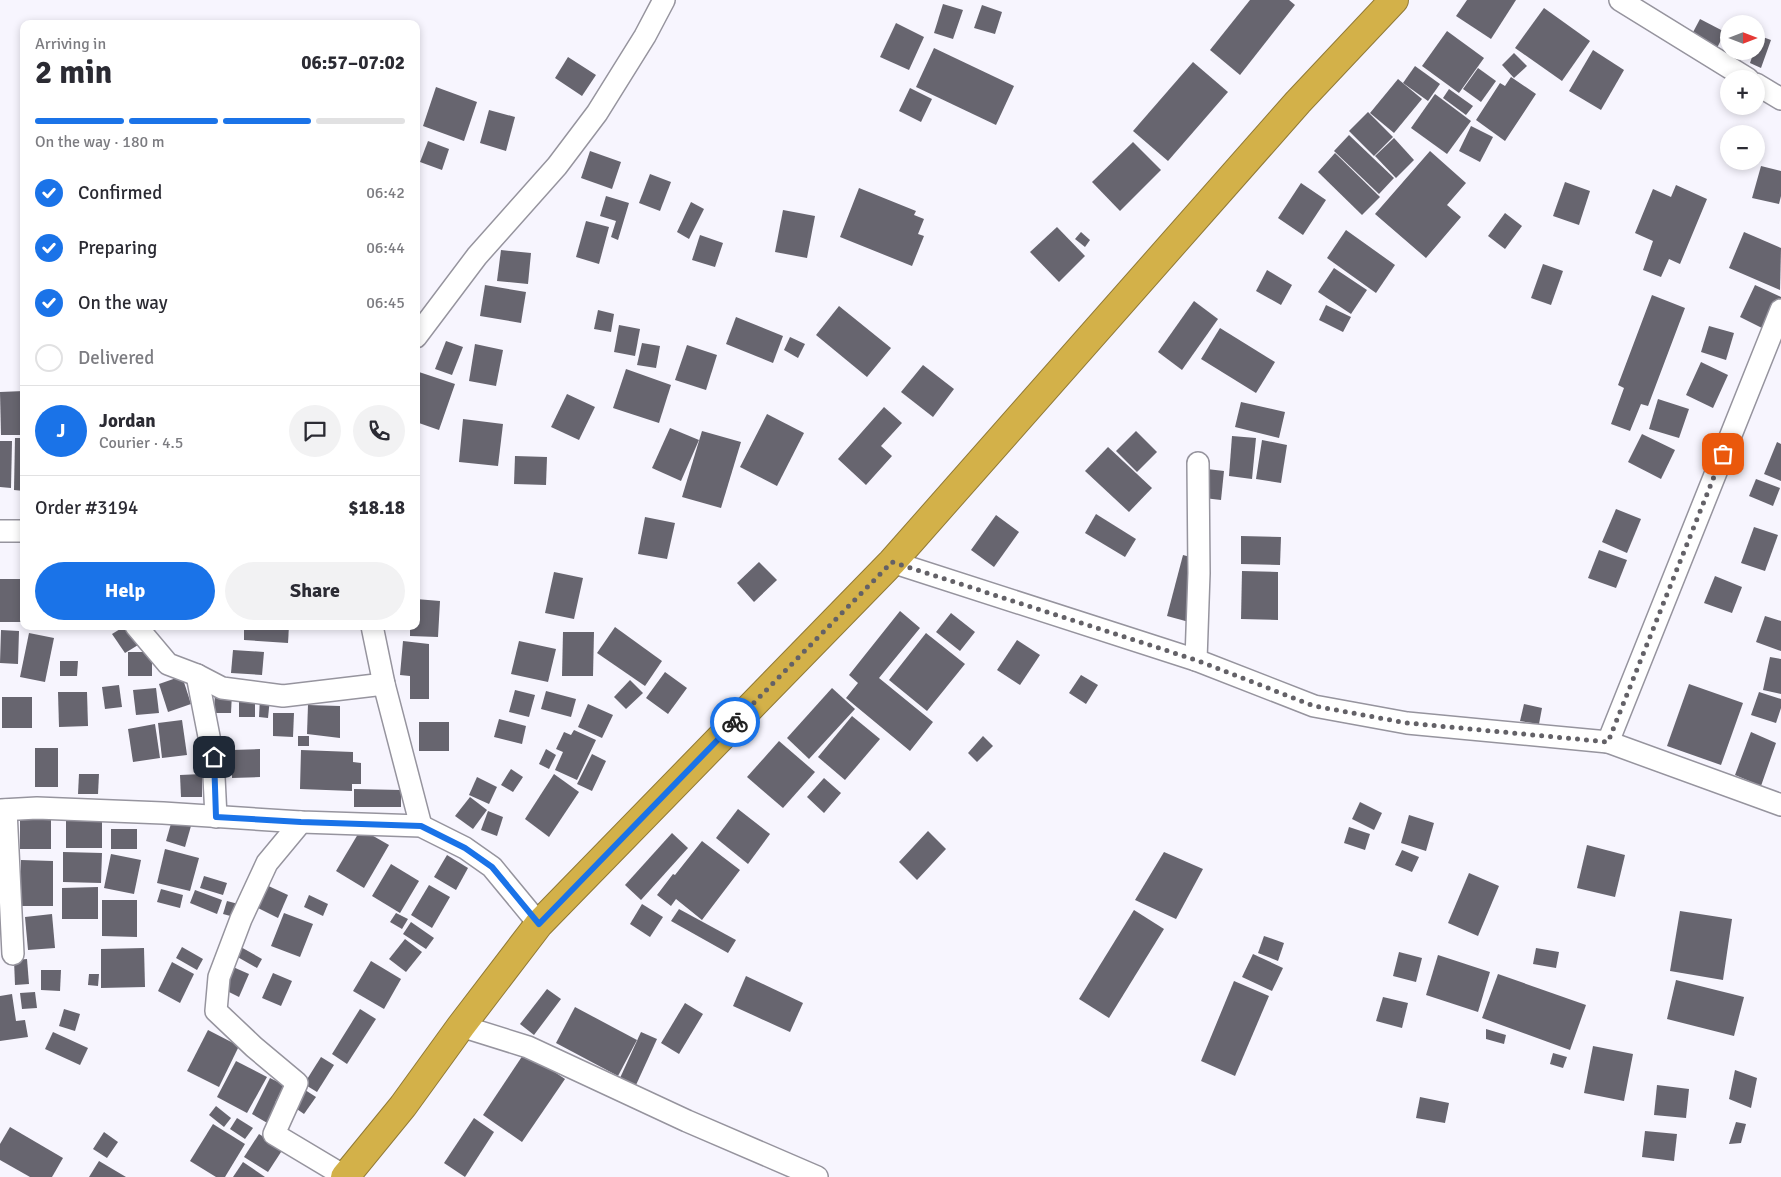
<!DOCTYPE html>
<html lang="en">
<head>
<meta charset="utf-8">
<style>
  :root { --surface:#fff; --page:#f2f2f3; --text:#2b2b33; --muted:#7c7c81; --line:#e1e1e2; --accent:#1a73e8 }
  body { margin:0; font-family:Signika,sans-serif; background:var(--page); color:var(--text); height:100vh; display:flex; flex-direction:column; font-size:19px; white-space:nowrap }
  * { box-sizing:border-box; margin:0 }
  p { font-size:16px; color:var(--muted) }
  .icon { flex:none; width:28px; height:28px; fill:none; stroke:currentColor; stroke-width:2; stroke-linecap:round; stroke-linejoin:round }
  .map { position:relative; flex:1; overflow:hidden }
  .panel { position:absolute; left:20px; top:20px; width:400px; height:610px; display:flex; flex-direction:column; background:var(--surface); border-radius:10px; box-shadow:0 2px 8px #0003 }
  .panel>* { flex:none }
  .needle { width:32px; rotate:90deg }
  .controls { position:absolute; left:1720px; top:15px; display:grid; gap:10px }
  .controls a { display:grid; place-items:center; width:45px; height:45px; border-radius:50%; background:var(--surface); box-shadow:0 2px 8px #0003; font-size:25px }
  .pin { position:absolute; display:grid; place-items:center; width:42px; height:42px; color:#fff; margin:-21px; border-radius:10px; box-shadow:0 2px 8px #0006 }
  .courier { position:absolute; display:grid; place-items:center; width:50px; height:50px; margin:-25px; border:4px solid #1a73e8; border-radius:50%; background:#fff; color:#222; box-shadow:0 1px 6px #0007 }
  .head em { font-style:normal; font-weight:700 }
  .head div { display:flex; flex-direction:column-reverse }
  .head { display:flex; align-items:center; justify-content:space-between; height:85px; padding:0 15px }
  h1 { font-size:32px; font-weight:700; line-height:38px }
  .bar { display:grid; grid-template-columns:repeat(4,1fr); gap:8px 5px; align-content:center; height:60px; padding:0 15px }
  .bar i { height:6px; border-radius:4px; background:var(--line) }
  .bar .on { background:var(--accent) }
  .bar p { grid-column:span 4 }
  .line { display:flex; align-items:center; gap:12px; padding:0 15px; border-top:1px solid var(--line) }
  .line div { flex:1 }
  .round { display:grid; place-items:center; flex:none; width:52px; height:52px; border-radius:26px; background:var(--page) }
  ol { padding:0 15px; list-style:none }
  li { display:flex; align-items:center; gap:15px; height:55px }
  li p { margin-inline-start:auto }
  li .icon { padding:5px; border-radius:50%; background:var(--accent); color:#fff; stroke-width:4 }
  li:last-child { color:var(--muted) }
  li i { width:28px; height:28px; border:2px solid var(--line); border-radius:50% }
  .action { display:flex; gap:10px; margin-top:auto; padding:10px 15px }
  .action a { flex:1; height:58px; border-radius:30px; background:var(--accent); color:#fff; font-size:20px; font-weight:700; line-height:58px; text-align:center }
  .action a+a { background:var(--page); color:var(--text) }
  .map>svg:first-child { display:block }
  .building { fill:#67656f }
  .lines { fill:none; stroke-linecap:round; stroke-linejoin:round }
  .street-casing { stroke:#96949e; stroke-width:24 }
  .highway-casing { stroke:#907937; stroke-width:30 }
  .street { stroke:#fff; stroke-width:21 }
  .highway { stroke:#d3b149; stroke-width:28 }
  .done { stroke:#636167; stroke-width:5; stroke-dasharray:0 9 }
  .route { stroke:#1a73e8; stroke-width:6 }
</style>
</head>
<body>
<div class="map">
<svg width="1781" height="1177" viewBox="0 0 1781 1177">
  <rect width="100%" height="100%" fill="#f7f5fe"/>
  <g class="building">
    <path d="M1250 0H1289L1295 5 1240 75 1210 50Z"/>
    <path d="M1467 0H1516L1491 39 1456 16Z"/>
    <path d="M943 4 963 10 953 39 934 33Z"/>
    <path d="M982 5 1002 12 995 34 974 28Z"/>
    <path d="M1544 8 1590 41 1562 81 1515 48Z"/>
    <path d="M1700 19 1725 32 1716 50 1691 36Z"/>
    <path d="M896 23 924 37 909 70 880 57Z"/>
    <path d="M1447 31 1484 58 1459 93 1422 66Z"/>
    <path d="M1760 36 1771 40 1761 68 1750 63 1754 51H1756Z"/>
    <path d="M1728 44 1729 51H1751L1748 59 1726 51Z"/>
    <path d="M934 48 1014 86 996 125 916 87Z"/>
    <path d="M1593 50 1624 70 1601 110 1569 91Z"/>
    <path d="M1514 53 1527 66 1514 78 1502 65Z"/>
    <path d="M568 57 596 75 582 96 555 78Z"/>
    <path d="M1193 62 1228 92 1168 161 1133 131Z"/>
    <path d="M1415 66 1440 84 1428 101 1403 83Z"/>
    <path d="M1478 68 1496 81 1481 102 1463 89Z"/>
    <path d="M1511 77 1536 94 1505 141 1476 120 1500 83 1505 86Z"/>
    <path d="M1398 79 1422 99 1394 133 1370 113Z"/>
    <path d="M436 87 477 102 464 141 423 126Z"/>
    <path d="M910 88 932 99 921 122 899 111Z"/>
    <path d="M1449 89 1473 106 1466 115 1443 98Z"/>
    <path d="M1435 94 1471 121 1447 154 1411 128Z"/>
    <path d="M489 110 515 117 506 151 480 143Z"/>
    <path d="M1368 112 1393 137 1374 156 1349 131Z"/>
    <path d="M1471 126 1493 137 1480 162 1459 151Z"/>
    <path d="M1349 135 1394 178 1379 194 1334 151Z"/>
    <path d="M1394 138 1414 160 1396 178 1375 156Z"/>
    <path d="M428 141 449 149 442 170 420 162Z"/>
    <path d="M1133 142 1161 170 1120 211 1092 182Z"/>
    <path d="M590 151 621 162 612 189 581 178Z"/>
    <path d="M1430 151 1466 183 1447 205 1461 217 1426 258 1375 214Z"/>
    <path d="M1335 153 1380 197 1362 215 1318 172Z"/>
    <path d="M1761 166 1781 171V196L1779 204 1752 198Z"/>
    <path d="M650 174 671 182 660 211 639 203Z"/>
    <path d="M1565 182 1590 191 1579 225 1553 216Z"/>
    <path d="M1301 183 1326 200 1303 235 1278 218Z"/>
    <path d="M1676 185 1707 199 1680 264 1669 259 1661 277 1643 270 1653 241 1635 233 1653 189 1671 197Z"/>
    <path d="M859 188 916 211 914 215 924 219 918 234 924 236 912 266 840 237Z"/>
    <path d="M606 196 629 203 618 240 611 237 616 221 600 216Z"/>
    <path d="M691 202 704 209 689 239 677 232Z"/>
    <path d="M783 210 815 216 807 258 775 252Z"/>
    <path d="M1505 213 1522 226 1505 249 1488 236Z"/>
    <path d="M586 221 609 227 599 264 576 257Z"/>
    <path d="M1057 227 1085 256 1059 282 1030 252Z"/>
    <path d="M1346 230 1395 265 1376 293 1327 258Z"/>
    <path d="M1081 232 1090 240 1085 247 1075 239Z"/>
    <path d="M1744 232 1781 248 1780 290 1729 268Z"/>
    <path d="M700 235 723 243 715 267 692 260Z"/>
    <path d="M501 250 531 253 528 284 497 281Z"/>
    <path d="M1543 264 1563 271 1551 305 1531 298Z"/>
    <path d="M1334 268 1367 290 1351 314 1318 292Z"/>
    <path d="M1267 270 1292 285 1281 305 1256 291Z"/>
    <path d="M485 285 526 292 521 323 480 316Z"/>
    <path d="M1755 285 1781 297V303L1768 331 1740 317Z"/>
    <path d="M1652 295 1685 308 1648 406 1641 404 1630 431 1611 424 1624 388 1618 385Z"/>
    <path d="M1194 301 1218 319 1182 370 1158 352Z"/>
    <path d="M1326 305 1351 317 1343 332 1319 320Z"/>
    <path d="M839 306 891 348 867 377 816 335Z"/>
    <path d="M598 310 614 314 611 332 594 329Z"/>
    <path d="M736 317 783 336 773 363 726 344Z"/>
    <path d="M619 325 640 329 635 356 614 352Z"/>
    <path d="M1709 326 1734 333 1726 360 1701 352Z"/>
    <path d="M1220 328 1275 362 1256 393 1201 359Z"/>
    <path d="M790 337 805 344 798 358 784 350Z"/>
    <path d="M446 341 463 347 452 375 435 369Z"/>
    <path d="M642 343 660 346 656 368 637 365Z"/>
    <path d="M475 344 503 350 496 386 469 381Z"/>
    <path d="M687 345 717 355 706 390 675 380Z"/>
    <path d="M1701 362 1728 375 1713 408 1686 395Z"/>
    <path d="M923 365 954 389 933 417 901 392Z"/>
    <path d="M626 369 671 385 659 423 613 408Z"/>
    <path d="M416 371 455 384 439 430 416 422Z"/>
    <path d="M24 391V435H1L0 392Z"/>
    <path d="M567 394 595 407 579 440 551 427Z"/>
    <path d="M1658 399 1689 409 1679 438 1649 429Z"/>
    <path d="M1241 402 1285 412 1279 438 1235 427Z"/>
    <path d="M884 407 902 423 881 446 892 456 866 485 838 459Z"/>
    <path d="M767 414 804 433 777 486 740 467Z"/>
    <path d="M463 419 503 424 498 466 459 462Z"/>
    <path d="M670 428 699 440 681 481 652 468Z"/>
    <path d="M702 431 741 442 721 508 682 497Z"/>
    <path d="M1136 431 1157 452 1137 472 1116 451Z"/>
    <path d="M1642 434 1675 450 1661 479 1628 462Z"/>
    <path d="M1232 436 1256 438 1252 479 1229 476Z"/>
    <path d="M15 438H24V491L14 490Z"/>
    <path d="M1262 440 1287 445 1281 483 1256 479Z"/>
    <path d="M0 441H12L11 488 0 487Z"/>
    <path d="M1777 442 1781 444V481L1764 474Z"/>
    <path d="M1108 447 1152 488 1129 512 1085 471Z"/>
    <path d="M515 456 547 457 546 485 514 484Z"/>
    <path d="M1207 469 1224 471 1221 500 1204 498Z"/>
    <path d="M1756 479 1780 488 1773 506 1749 496Z"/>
    <path d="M1616 509 1641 519 1627 553 1602 542Z"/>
    <path d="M1096 514 1136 539 1125 557 1085 533Z"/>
    <path d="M996 515 1019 532 994 567 971 550Z"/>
    <path d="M645 517 675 523 667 559 638 554Z"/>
    <path d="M1754 527 1778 535 1765 571 1741 563Z"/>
    <path d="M1241 536 1281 537 1280 565 1241 564Z"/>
    <path d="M1599 550 1627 560 1616 588 1588 578Z"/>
    <path d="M1183 555 1205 561 1189 622 1167 616Z"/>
    <path d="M759 562 777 580 754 602 737 583Z"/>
    <path d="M1242 571 1278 572V620L1241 619Z"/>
    <path d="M554 572 583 578 574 619 545 613Z"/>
    <path d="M1715 576 1742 587 1732 613 1704 603Z"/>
    <rect x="0" y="579" width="24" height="43"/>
    <path d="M416 599 440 601 438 637 410 636V626H416Z"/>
    <path d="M900 611 920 628 879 678 933 722 910 751 846 698 858 683 849 675Z"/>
    <path d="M951 613 975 632 960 651 936 632Z"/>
    <path d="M1765 616 1781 621V651L1756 642Z"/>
    <path d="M125 626H133L143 642 125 653 112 634Z"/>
    <path d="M244 626H289L288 643 244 640Z"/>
    <path d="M615 627 662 661 645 686 597 653Z"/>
    <path d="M1 630 19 631 18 664 0 663Z"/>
    <path d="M563 632H594L593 676H562Z"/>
    <path d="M29 633 54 638 45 682 20 677Z"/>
    <path d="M926 633 965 664 927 711 889 680Z"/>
    <path d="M1017 640 1040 655 1020 685 997 670Z"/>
    <path d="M403 641 429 644V699H410V676L400 675Z"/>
    <path d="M519 641 556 649 548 682 511 674Z"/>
    <path d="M233 650 264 652 262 675 231 673Z"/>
    <rect x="128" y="652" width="24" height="24"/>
    <path d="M1770 657 1781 659V694L1763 690Z"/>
    <path d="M60 661H78L77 676H60Z"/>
    <path d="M665 672 687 688 668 714 646 698Z"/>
    <path d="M1081 675 1098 685 1086 704 1069 693Z"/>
    <path d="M182 676 191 704 168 712 159 684Z"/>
    <path d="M630 680 643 693 626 709 614 697Z"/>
    <path d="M1689 684 1743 703 1721 765 1667 746Z"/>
    <path d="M119 685 122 707 105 709 102 687Z"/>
    <path d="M156 688 159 713 136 715 133 690Z"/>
    <path d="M832 688 855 709 809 759 787 738Z"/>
    <path d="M515 690 535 695 529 717 509 712Z"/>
    <path d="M546 691 576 699 571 717 541 709Z"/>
    <path d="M58 692H87L88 726 59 727Z"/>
    <path d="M215 692 232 693 231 713H214Z"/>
    <path d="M1759 692 1781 699V708L1776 723 1751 715Z"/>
    <rect x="239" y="696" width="16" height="21"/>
    <rect x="2" y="697" width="30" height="31"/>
    <path d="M260 698H270L268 718 259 717Z"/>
    <path d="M588 704 613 715 602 738 578 727Z"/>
    <path d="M1524 704 1542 708 1539 724 1520 721Z"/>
    <path d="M308 705 340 706V738L307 734Z"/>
    <path d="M273 713H294L293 737 273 736Z"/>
    <path d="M852 716 880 739 845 780 818 757Z"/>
    <path d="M499 719 526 726 522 744 494 737Z"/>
    <path d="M182 720 187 755 162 758 158 723Z"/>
    <rect x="419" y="722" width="30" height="29"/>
    <path d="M155 724 160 758 133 762 128 729Z"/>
    <path d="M574 730 596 740 577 780 555 770 563 752 556 749 564 732 571 735Z"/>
    <path d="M1751 732 1776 743 1761 786 1735 775Z"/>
    <rect x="298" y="736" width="11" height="10"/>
    <path d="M983 736 993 746 977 762 968 753Z"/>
    <path d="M779 741 815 772 783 808 747 777Z"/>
    <rect x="35" y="748" width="23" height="39"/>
    <path d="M260 749V777L232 778V750Z"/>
    <path d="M546 749 556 755 549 769 539 764Z"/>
    <path d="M301 750 353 752V762L361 763V784H352V791L300 789Z"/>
    <path d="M592 754 606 761 592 791 577 784Z"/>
    <path d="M511 769 523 777 513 792 501 785Z"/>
    <path d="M79 774H99L98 794H78Z"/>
    <path d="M202 774V797H181L180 775Z"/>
    <path d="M554 774 579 792 549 837 525 819Z"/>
    <path d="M477 777 497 787 489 804 469 795Z"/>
    <path d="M824 778 841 793 824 813 807 797Z"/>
    <path d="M354 789 401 790V807H354Z"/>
    <path d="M470 797 487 810 473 829 455 816Z"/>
    <path d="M1360 802 1382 813 1374 830 1352 819Z"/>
    <path d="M738 809 770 834 748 864 716 838Z"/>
    <path d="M488 811 503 817 497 836 481 830Z"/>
    <path d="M1409 815 1434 823 1426 851 1401 843Z"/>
    <rect x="20" y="818" width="31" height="31"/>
    <rect x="66" y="820" width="36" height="28"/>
    <path d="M172 820 191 826 185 847 166 841Z"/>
    <path d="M1349 827 1370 834 1365 850 1344 843Z"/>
    <rect x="111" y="829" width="26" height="20"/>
    <path d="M361 829 389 845 364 888 336 871Z"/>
    <path d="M928 831 946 849 917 880 899 862Z"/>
    <path d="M672 833 688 848 641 900 625 885Z"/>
    <path d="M702 841 740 870 702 920 676 899 671 906 657 895 673 874 675 875Z"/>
    <path d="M1587 845 1625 855 1615 897 1577 888Z"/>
    <path d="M165 849 199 858 190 891 157 883Z"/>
    <path d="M1402 850 1419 857 1412 872 1395 865Z"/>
    <path d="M63 852 102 853 101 883 63 882Z"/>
    <path d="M1164 852 1203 869 1176 919 1135 900Z"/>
    <path d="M111 854 141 860 134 894 104 888Z"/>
    <path d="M447 855 468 868 456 890 434 877Z"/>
    <path d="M21 860 53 861V906H21Z"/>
    <path d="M391 864 419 881 400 913 372 896Z"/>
    <path d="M1469 873 1499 886 1478 936 1448 923Z"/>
    <path d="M204 876 227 883 223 895 200 888Z"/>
    <path d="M262 883 288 895 278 918 252 905Z"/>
    <path d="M429 885 450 897 432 928 411 915Z"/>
    <path d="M98 887V919H62V888Z"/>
    <path d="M161 889 183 895 180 908 157 902Z"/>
    <path d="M195 890 222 900 217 914 190 903Z"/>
    <path d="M309 895 328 904 323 916 304 907Z"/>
    <path d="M102 900H137V937L102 936Z"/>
    <path d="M227 901 242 905 238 918 223 914Z"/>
    <path d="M642 904 663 917 650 937 630 924Z"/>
    <path d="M679 909 736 940 728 953 671 921Z"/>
    <path d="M1134 910 1164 929 1109 1018 1079 999Z"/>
    <path d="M1680 911 1732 919 1723 980 1670 971Z"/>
    <path d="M284 913 313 924 300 957 271 946Z"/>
    <path d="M396 913 408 919 402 929 390 922Z"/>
    <path d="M52 914 55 948 28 950 25 917Z"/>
    <path d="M411 922 434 938 426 949 403 934Z"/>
    <path d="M1264 936 1284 943 1278 961 1258 953Z"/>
    <path d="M405 939 422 952 406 972 389 959Z"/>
    <path d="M239 946 262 959 257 968 234 955Z"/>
    <path d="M182 947 203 959 197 970 176 958Z"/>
    <path d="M144 948 145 987 101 988V949Z"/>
    <path d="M1536 948 1559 952 1556 968 1533 964Z"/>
    <path d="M1399 952 1422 958 1416 982 1393 976Z"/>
    <path d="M1253 954 1283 968 1272 991 1242 977Z"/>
    <path d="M1438 955 1490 972 1478 1012 1426 995Z"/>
    <path d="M27 959 29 984 15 985 14 960Z"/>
    <path d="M371 961 401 979 384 1009 353 991Z"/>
    <path d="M172 962 194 974 180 1003 158 991Z"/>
    <path d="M233 967 249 974 239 997 223 989Z"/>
    <path d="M41 970H61L60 991 41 990Z"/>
    <path d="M273 973 292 981 281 1006 262 998Z"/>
    <path d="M89 974H99L98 986 88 985Z"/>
    <path d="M1498 974 1586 1005 1570 1050 1482 1018Z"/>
    <path d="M746 976 803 1003 790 1032 733 1006Z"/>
    <path d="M1676 980 1744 997 1734 1036 1667 1019Z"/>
    <path d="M1234 981 1269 996 1235 1076 1201 1061Z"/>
    <path d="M547 989 561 999 534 1035 520 1024Z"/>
    <path d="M35 992 37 1008 22 1009 20 993Z"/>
    <path d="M12 994 16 1021 25 1020 28 1037 0 1041V996Z"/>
    <path d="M1383 997 1408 1003 1402 1028 1376 1021Z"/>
    <path d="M685 1003 703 1014 679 1054 661 1043Z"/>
    <path d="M575 1007 637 1040 618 1076 556 1043Z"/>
    <path d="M64 1009 80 1014 75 1031 59 1026Z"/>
    <path d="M360 1009 376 1019 347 1064 332 1054Z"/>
    <path d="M1486 1029 1506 1035 1504 1044 1486 1039Z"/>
    <path d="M208 1030 239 1046 219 1087 187 1071Z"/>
    <path d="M53 1032 88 1048 80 1065 45 1049Z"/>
    <path d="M641 1032 657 1039 636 1085 620 1078Z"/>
    <path d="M1593 1046 1633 1054 1624 1101 1584 1093Z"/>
    <path d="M525 1052 565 1079 522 1142 483 1115Z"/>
    <path d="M1553 1053 1567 1057 1563 1068 1550 1064Z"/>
    <path d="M321 1057 334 1065 317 1092 304 1084Z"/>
    <path d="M236 1061 267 1077 247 1113 217 1097Z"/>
    <path d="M1735 1070 1757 1078 1751 1108 1729 1099Z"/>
    <path d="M270 1078 284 1085 275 1103 278 1105 269 1124 252 1114Z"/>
    <path d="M1657 1085 1689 1089 1686 1118 1654 1115Z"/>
    <path d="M302 1088 316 1097 304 1114 291 1105Z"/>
    <path d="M1420 1097 1449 1103 1445 1123 1416 1118Z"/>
    <path d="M216 1106 231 1118 224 1127 209 1115Z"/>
    <path d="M237 1118 253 1128 245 1139 230 1129Z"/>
    <path d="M474 1118 494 1132 465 1177 444 1163Z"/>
    <path d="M1736 1122 1746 1124 1741 1143 1729 1144Z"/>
    <path d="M213 1124 245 1144 225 1177H216L190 1161Z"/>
    <path d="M10 1127 63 1158 52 1177H30L0 1160V1144Z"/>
    <path d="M1645 1131 1677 1134 1674 1161 1642 1157Z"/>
    <path d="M104 1132 118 1142 107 1158 93 1149Z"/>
    <path d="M259 1134 283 1149 268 1172 244 1157Z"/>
    <path d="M99 1161 126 1177H89Z"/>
    <path d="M243 1162 265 1177H233Z"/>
  </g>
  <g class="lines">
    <g class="street-casing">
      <g id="street">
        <path d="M1620 0 1748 79"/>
        <path d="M1756 84 1781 99"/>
        <path d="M416 337 477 256 557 166 597 113 645 36 664 0"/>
        <path d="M0 531H24"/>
        <path d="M892 562 1196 660 1314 706 1407 723 1608 742 1781 805"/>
        <path d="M136 626 168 664 197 675 222 688 283 696 384 684"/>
        <path d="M372 626 384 684 421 826"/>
        <path d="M1196 660 1199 573 1198 463"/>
        <path d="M197 675 213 757 216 817"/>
        <path d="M1608 742 1781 310"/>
        <path d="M0 810 37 808 163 813 301 822 421 826 465 848 492 867 539 924"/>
        <path d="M6 810 13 954"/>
        <path d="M301 822 267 863 241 919 219 977 216 1011 254 1047 297 1083 274 1134 346 1177"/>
        <path d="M461 1026 528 1047 687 1121 817 1177"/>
      </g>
    </g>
    <g class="highway-casing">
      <path id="highway" d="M345 1177 403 1106 461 1026 539 924 892 562 1298 102 1394 0"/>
    </g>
    <use href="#street" class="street"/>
    <use href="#highway" class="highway"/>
  </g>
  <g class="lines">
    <path class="done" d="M735 722 892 562 1196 660 1314 706 1407 723 1608 742 1723 454"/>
    <path class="route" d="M214 757 216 817 301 822 421 826 465 848 492 867 539 924 735 722"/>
  </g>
</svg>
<div class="controls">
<a><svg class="needle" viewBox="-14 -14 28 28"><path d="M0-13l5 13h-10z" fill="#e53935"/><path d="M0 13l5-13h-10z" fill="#7c7c81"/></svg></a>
<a>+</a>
<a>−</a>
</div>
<div class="pin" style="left:1723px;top:454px;background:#ea580c"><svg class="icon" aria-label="bag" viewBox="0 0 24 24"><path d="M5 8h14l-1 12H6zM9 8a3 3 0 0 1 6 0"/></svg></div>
<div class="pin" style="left:214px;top:757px;background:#1f2937"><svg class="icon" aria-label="home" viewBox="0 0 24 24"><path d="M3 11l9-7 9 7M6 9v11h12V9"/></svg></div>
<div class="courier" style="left:735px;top:722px"><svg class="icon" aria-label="bike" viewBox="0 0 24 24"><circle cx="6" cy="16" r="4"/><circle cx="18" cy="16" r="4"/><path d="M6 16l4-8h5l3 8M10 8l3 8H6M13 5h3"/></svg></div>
<section class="panel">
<div class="head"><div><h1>2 min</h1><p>Arriving in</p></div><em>06:57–07:02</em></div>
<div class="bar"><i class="on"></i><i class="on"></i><i class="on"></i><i></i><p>On the way · 180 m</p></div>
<ol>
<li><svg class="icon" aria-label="check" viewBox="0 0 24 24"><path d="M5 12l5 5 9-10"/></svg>Confirmed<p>06:42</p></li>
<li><svg class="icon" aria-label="check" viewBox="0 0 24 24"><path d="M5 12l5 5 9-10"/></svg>Preparing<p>06:44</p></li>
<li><svg class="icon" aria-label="check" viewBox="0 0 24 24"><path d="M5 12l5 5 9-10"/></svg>On the way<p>06:45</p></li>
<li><i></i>Delivered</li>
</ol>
<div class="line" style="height:90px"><b class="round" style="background:var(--accent);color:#fff">J</b><div><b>Jordan</b><p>Courier · 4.5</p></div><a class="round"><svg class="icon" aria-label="chat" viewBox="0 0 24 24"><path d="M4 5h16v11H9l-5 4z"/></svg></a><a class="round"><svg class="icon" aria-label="phone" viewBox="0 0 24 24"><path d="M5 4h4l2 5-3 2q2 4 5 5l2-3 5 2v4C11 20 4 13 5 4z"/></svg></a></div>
<div class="line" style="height:65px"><div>Order #3194</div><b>$18.18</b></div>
<div class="action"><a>Help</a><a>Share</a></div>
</section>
</div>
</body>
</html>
